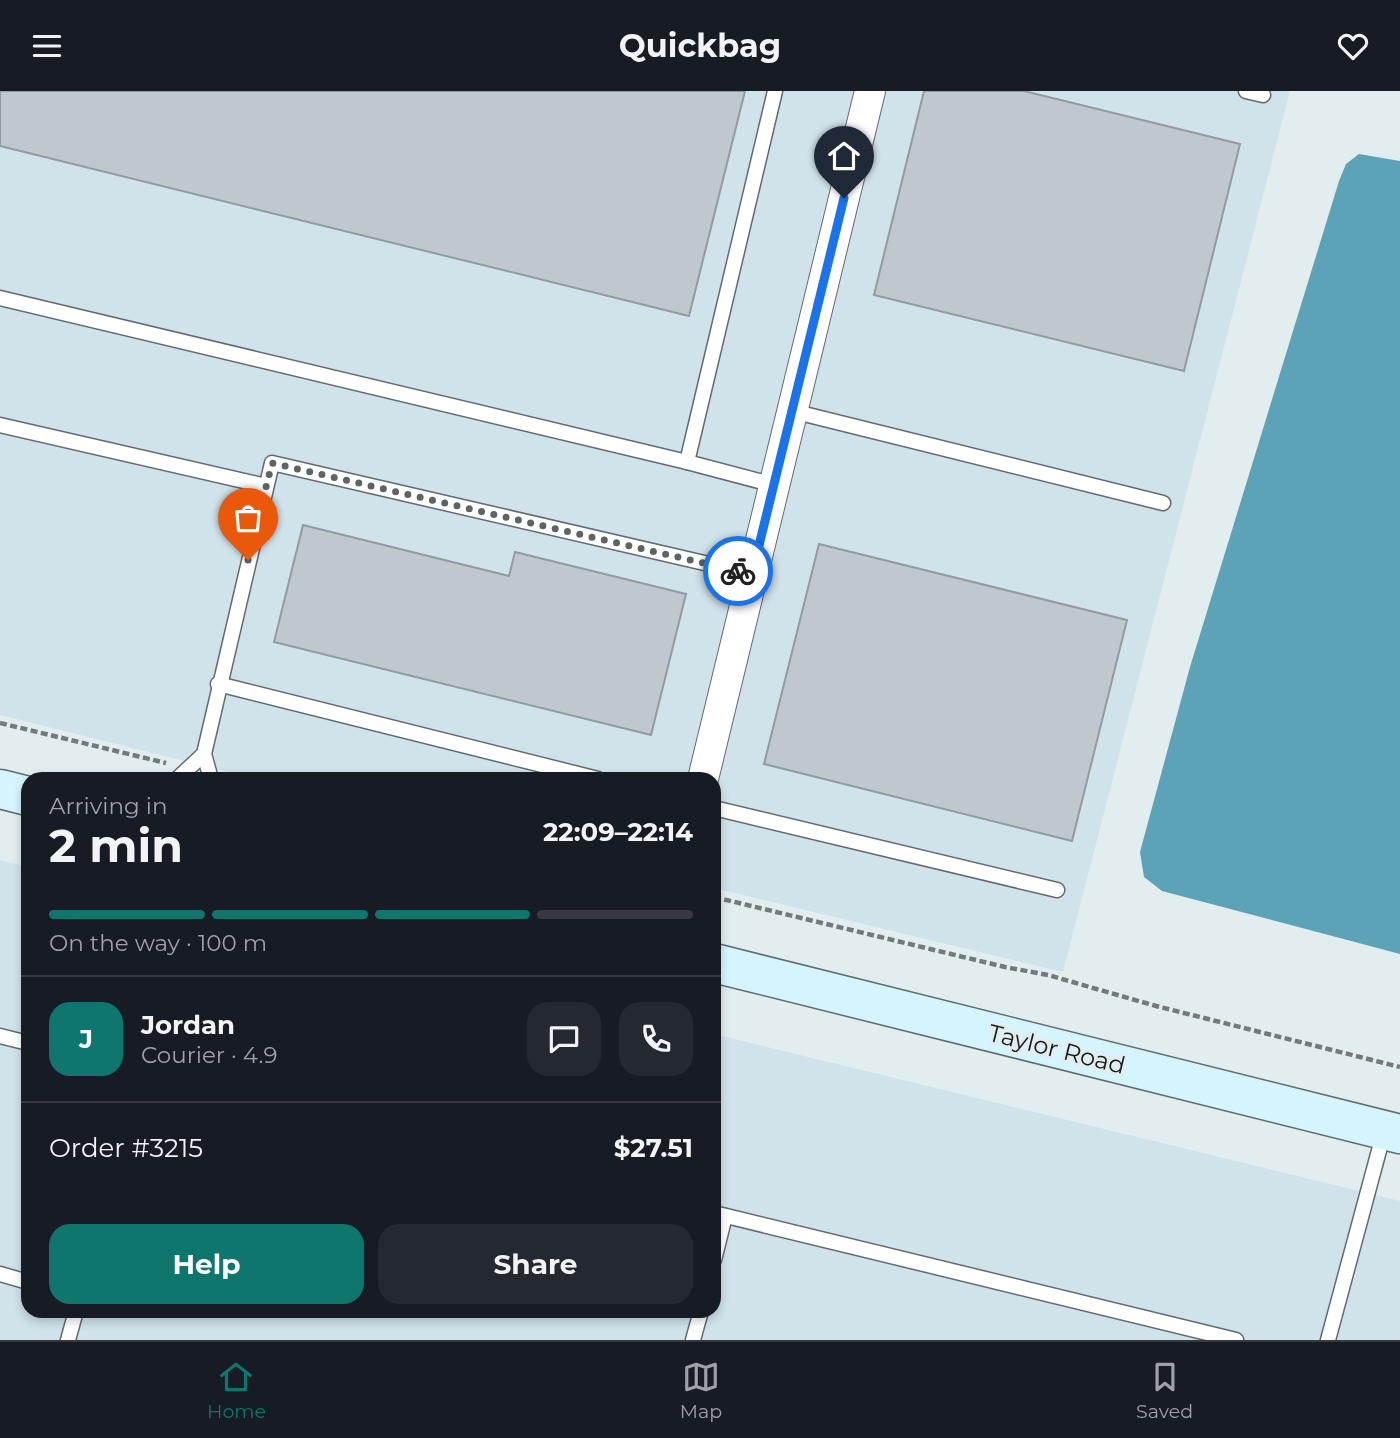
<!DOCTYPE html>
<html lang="en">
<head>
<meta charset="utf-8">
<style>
  :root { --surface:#171b24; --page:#242831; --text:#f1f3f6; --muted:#9ea1a6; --line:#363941; --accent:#0f766e }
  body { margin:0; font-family:Montserrat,sans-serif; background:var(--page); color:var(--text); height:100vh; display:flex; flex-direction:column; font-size:26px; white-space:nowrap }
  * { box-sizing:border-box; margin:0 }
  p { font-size:23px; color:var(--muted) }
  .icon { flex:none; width:38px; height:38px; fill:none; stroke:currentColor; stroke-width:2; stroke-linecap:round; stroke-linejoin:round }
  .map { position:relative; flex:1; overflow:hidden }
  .details { position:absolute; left:21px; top:681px; width:700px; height:546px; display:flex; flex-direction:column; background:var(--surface); border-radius:21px; box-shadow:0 4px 10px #0003 }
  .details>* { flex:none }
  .pin { position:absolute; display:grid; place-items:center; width:60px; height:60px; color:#fff; margin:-72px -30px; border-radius:50% 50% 50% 0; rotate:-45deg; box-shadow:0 0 7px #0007 }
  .pin .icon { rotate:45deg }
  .courier { position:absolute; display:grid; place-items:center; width:70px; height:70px; margin:-35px; border:5px solid #1a73e8; border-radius:50%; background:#fff; color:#222; box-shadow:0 2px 9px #0007 }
  .overview em { font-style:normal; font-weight:700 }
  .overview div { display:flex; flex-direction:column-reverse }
  .overview { display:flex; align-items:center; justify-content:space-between; height:119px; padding:0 28px }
  h1 { font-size:46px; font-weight:700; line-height:52px }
  .bar { display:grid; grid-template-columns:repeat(4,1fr); gap:10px 7px; align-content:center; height:84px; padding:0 28px }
  .bar i { height:9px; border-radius:5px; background:var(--line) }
  .bar .active { background:var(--accent) }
  .bar p { grid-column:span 4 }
  .line { display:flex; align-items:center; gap:18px; padding:0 28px; border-top:2px solid var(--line) }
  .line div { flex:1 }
  .round { display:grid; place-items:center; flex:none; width:74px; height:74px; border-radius:21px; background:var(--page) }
  .action { display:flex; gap:14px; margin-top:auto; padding:14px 28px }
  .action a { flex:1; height:80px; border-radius:21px; background:var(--accent); color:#fff; font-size:28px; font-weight:700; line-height:80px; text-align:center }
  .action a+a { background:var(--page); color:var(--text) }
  header { display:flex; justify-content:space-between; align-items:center; height:91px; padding:0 28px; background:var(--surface); font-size:32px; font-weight:700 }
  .tab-bar { display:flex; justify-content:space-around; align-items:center; height:98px; border-top:2px solid var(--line); background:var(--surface); font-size:19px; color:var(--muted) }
  .tab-bar a { display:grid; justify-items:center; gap:4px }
  .tab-bar .active { color:var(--accent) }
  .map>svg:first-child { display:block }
  .built { fill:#d0e3ea }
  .water { fill:#5ca3b8 }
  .building { fill:#bfc9cd; stroke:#929b9f; stroke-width:2 }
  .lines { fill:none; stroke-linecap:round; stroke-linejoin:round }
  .service-casing { stroke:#626b6e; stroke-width:17 }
  .minor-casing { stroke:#626b6e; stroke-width:32 }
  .secondary-casing { stroke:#626b6e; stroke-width:41 }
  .path { stroke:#737a7c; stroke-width:4.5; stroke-dasharray:7 3.5; stroke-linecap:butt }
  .service { stroke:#fff; stroke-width:14 }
  .minor { stroke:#fff; stroke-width:30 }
  .secondary { stroke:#d4f4fe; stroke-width:38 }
  .done { stroke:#5e6466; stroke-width:7; stroke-dasharray:0 12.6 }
  .route { stroke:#1a73e8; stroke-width:9 }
  .labels { text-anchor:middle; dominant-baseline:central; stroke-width:6; stroke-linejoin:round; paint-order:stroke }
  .street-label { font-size:24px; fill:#171b1c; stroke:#e2edf0 }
</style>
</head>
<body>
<header><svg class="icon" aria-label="menu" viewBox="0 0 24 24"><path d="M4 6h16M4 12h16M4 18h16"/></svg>Quickbag<svg class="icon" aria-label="heart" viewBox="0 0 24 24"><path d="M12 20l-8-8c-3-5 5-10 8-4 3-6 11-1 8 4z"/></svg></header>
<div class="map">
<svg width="1400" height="1249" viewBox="0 0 1400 1249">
  <rect width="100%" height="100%" fill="#e2edf0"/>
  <g class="built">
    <path d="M0 0H1290L1063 881 714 797V688H257L0 624Z"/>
    <path d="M0 769 28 776V1220H714V943L1400 1110V1249H0Z"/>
  </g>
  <path class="water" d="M1359 63 1400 70V863L1162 800 1144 786 1140 761 1190 576 1339 90 1346 73Z"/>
  <g class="building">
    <path d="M0 0H745L689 225 0 55Z"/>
    <path d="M924 0H1024L1240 53 1184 280 874 204Z"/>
    <path d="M303 434 509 485 515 461 686 503 651 644 274 551Z"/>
    <path d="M819 453 1127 529 1072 750 764 673Z"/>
  </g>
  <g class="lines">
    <g class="service-casing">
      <g id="service">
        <path d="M1246 0 1263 4"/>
        <path d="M0 207 687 371 775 0"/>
        <path d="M792 320 1163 412"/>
        <path d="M0 334 266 395"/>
        <path d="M687 371 774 394"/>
        <path d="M218 593 598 688"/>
        <path d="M177 688 204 663"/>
        <path d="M211 688 204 663 272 372 752 483"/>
        <path d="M714 717 1057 799"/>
        <path d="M0 945 28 952"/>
        <path d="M714 1122 1236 1249"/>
        <path d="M714 1169 725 1125"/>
        <path d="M0 1183 28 1191"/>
        <path d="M68 1249 76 1220"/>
        <path d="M693 1249 701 1220"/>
        <path d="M1328 1249 1384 1041"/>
      </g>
    </g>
    <g class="minor-casing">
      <path id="minor" d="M703 688 870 0"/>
    </g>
    <g class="secondary-casing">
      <g id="secondary">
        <path d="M0 698 28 705"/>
        <path d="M714 872 1400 1043"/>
      </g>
    </g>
    <g class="path">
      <path d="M0 632 166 672"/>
      <path d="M714 806 1005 876 1048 884 1156 915 1400 976"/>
    </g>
    <use href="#service" class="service"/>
    <use href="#minor" class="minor"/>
    <use href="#secondary" class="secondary"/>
  </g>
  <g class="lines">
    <path class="done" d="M248 469 272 372 738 480"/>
    <path class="route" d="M738 480 752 483 844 107"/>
  </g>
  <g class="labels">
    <g class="street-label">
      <text transform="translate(1057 958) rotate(14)">Taylor Road</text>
    </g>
  </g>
</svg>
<div class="pin" style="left:248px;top:469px;background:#ea580c"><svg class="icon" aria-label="bag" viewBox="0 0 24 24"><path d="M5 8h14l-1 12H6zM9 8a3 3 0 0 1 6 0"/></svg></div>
<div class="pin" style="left:844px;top:107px;background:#1f2937"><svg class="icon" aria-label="home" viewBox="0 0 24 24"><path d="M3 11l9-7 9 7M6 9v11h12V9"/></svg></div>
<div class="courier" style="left:738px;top:480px"><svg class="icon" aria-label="bike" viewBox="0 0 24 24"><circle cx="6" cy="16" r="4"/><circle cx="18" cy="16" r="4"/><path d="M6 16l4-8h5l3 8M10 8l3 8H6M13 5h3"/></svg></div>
<section class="details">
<div class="overview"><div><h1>2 min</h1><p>Arriving in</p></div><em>22:09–22:14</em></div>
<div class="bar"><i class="active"></i><i class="active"></i><i class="active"></i><i></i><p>On the way · 100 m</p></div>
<div class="line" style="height:126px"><b class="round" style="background:var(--accent);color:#fff">J</b><div><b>Jordan</b><p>Courier · 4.9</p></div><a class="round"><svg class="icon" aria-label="chat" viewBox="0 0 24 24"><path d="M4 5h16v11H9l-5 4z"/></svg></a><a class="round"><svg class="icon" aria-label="phone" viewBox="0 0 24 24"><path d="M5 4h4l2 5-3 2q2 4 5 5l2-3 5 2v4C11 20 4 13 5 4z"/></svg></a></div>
<div class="line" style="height:91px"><div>Order #3215</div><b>$27.51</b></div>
<div class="action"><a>Help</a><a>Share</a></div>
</section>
</div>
<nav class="tab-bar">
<a class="active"><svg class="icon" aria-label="home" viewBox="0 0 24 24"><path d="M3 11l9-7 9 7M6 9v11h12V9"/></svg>Home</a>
<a><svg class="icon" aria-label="map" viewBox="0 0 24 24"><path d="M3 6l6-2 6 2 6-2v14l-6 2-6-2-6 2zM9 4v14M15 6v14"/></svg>Map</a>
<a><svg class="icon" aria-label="saved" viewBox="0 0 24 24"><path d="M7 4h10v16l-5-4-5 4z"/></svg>Saved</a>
</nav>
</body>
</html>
